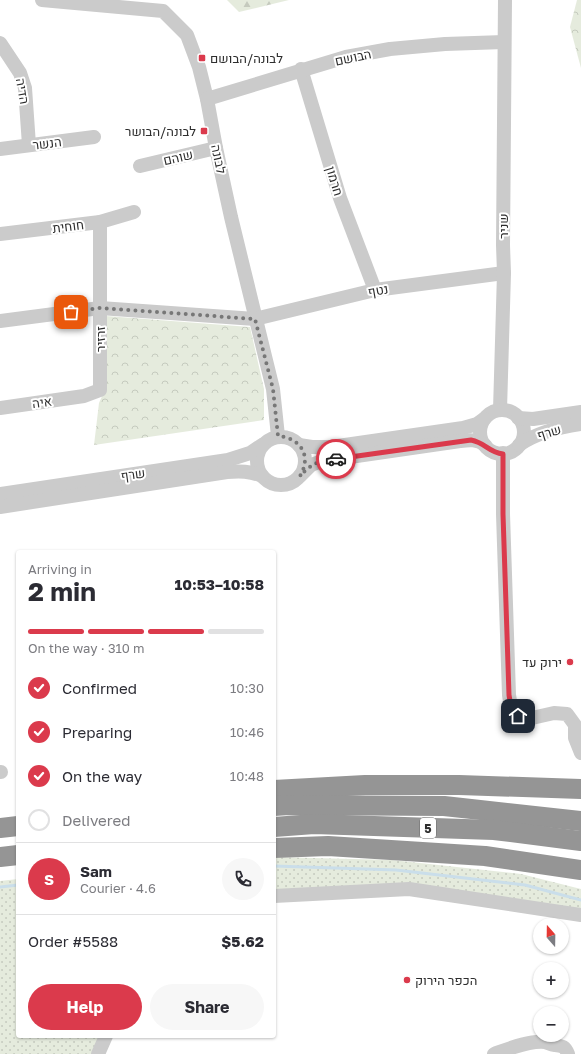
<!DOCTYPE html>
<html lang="en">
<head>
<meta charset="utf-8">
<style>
  :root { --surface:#fff; --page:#f7f7f7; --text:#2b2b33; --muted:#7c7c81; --line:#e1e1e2; --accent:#db3a4c }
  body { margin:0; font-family:"Golos Text",Heebo,sans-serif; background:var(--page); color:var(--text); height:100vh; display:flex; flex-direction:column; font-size:15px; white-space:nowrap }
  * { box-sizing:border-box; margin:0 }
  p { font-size:13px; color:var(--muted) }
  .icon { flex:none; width:22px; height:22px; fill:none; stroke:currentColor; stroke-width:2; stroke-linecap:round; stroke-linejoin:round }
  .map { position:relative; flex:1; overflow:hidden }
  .sheet { position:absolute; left:16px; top:550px; width:260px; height:488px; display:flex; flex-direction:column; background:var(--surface); border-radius:4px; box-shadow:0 1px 3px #0004 }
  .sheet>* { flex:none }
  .needle { width:26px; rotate:340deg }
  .fabs { position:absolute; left:533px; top:918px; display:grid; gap:8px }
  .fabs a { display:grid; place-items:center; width:36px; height:36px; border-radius:50%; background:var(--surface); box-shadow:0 1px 3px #0004; font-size:20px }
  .pin { position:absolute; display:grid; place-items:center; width:34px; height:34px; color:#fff; margin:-17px; border-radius:8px; box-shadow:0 2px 6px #0006 }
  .courier { position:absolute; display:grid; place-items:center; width:40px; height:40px; margin:-20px; border:3px solid #db3a4c; border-radius:50%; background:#fff; color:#222; box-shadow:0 1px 5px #0007 }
  .headline em { font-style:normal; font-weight:700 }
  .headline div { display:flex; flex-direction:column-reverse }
  .headline { display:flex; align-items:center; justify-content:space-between; height:68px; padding:0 12px }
  h1 { font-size:26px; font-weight:700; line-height:30px }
  .bar { display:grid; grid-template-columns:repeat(4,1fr); gap:6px 4px; align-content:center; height:48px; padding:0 12px }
  .bar i { height:5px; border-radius:3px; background:var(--line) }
  .bar .selected { background:var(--accent) }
  .bar p { grid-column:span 4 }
  .line { display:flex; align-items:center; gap:10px; padding:0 12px; border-top:1px solid var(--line) }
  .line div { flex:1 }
  .round { display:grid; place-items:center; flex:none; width:42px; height:42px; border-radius:21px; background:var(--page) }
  ol { padding:0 12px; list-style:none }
  li { display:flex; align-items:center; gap:12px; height:44px }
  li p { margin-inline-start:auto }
  li .icon { padding:4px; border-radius:50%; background:var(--accent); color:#fff; stroke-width:4 }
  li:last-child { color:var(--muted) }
  li i { width:22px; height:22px; border:2px solid var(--line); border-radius:50% }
  .primary-button { display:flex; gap:8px; margin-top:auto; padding:8px 12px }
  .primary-button a { flex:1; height:46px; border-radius:24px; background:var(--accent); color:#fff; font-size:16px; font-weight:700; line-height:46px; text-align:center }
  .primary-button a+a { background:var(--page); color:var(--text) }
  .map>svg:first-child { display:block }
  .grass { fill:url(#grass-dots) }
  .forest { fill:url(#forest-firs) }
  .park { fill:url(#park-crowns) }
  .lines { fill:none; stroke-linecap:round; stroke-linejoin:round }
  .stream { stroke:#cadeea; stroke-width:3 }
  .minor { stroke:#cbcbcb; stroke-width:14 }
  .highway { stroke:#959595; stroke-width:20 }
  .done { stroke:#777; stroke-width:4; stroke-dasharray:0 7.2 }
  .route { stroke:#db3a4c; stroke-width:5 }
  .poi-dot { fill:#db3a4c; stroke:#fff; stroke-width:1.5 }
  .labels { text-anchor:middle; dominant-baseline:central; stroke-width:4; stroke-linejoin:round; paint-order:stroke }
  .shield { fill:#fff; stroke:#6d6d6d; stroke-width:1 }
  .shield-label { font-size:12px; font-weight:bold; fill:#2e2e2e }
  .street-label { font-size:13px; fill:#2e2e2e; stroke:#fff }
  .poi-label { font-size:13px; fill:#2e2e2e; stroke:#fff; text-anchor:start }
</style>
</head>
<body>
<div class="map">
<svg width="581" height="1054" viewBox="0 0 581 1054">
  <defs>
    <pattern id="grass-dots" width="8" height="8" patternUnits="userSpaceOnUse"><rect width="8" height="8" fill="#e5ebdd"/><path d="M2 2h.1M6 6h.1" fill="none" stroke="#c5cabe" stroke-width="1.8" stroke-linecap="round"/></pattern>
    <pattern id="forest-firs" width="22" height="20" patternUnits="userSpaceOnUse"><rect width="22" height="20" fill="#e5ebdd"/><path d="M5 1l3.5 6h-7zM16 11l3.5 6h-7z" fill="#c5cabe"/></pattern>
    <pattern id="park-crowns" width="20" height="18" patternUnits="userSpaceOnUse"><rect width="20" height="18" fill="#e5ebdd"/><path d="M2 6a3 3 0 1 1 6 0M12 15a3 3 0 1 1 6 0" fill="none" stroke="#c5cabe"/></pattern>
  </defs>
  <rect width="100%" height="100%" fill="#fff"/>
  <g class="grass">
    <path d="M274 857 392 860 521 874 581 889V912L411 884 274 892Z"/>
    <path d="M18 879V1036H102L93 1054H0V881Z"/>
  </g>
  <path class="forest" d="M227 0H289L239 12Z"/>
  <g class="park">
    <path d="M577 0H581V68L570 27Z"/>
    <path d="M106 316 250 327 264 389V420L94 445 99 403 106 387Z"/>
  </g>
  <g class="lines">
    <g class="stream">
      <path d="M274 866 396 870 525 885 581 900"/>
      <path d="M0 887 18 885"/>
    </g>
    <g class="minor">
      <path d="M42 0 163 11 187 35 199 67 207 99 216 148 231 217 273 389 278 436"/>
      <path d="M0 43 20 73 25 88 29 145"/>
      <path d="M301 69 340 198 375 290"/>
      <path d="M207 99 346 57 390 49 445 44 504 42"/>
      <path d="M0 149 94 137"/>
      <path d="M140 166 216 148"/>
      <path d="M0 234 100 222 134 212"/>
      <path d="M0 321 100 308 255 319 375 290 504 273"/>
      <path d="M0 408 84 396 100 390V222"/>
      <path d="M500 410 504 273 503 245 505 0"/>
      <circle cx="502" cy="432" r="22"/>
      <path d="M518 418 533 419 581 412"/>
      <circle cx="281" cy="461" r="24"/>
      <path d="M299 445 312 447H331L463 428 477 424 484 419"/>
      <path d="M519 445C538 432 559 427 581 424"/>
      <path d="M503 453V514L509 695 511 707 518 716 532 718 554 713 567 714 575 725V738L581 753"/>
      <path d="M300 476 311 465 322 461 460 441C469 440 477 439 485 445"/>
      <path d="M0 494 228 460 250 453 262 445"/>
      <path d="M0 507 227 472C240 471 250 471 262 476"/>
      <path d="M0 772H1"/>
      <path d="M274 896 409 889 581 915"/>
      <path d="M98 1054 106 1036"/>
      <path d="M494 1054C508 1049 530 1040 545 1042 548 1043 551 1045 554 1045 562 1046 565 1046 568 1054"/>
    </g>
    <g class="highway">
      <path d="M274 790 365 785H459L581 789"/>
      <path d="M274 806 289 805 444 806 581 821"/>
      <path d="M274 827 314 824 494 830 581 841"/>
      <path d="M0 828 18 826"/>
      <path d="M274 848 328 846 485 856 581 870"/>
      <path d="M0 857 18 855"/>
    </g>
  </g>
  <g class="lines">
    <path class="done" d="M71 312 100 308 255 319 273 389 278 436C301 438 312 456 300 476 312 463 319 461 336 459"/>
    <path class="route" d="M336 459 471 440C486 443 488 452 503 454V514L509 695 511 707 518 716"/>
  </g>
  <g class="poi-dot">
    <rect x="198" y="54" width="8" height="8" rx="2"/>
    <rect x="200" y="127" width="8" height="8" rx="2"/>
    <circle cx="570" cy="662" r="4"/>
    <circle cx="407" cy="980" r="4"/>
  </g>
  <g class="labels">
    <rect class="shield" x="420" y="818" width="16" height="20" rx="3"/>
    <g class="shield-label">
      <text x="428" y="828">5</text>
    </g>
    <g class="street-label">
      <text transform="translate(353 57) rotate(-12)">הבושם</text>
      <text transform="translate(23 91) rotate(80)">הדיה</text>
      <text transform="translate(47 143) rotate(-7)">הנשר</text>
      <text transform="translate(178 157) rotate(-13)">שוהם</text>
      <text transform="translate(219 159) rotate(78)">לבונה</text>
      <text transform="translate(335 181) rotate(73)">חרמון</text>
      <text transform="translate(68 226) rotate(-7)">חוחית</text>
      <text transform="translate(503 226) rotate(-90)">שניר</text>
      <text transform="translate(378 290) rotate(-10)">נטף</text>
      <text transform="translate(100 339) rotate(-90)">זרזיר</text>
      <text transform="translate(42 402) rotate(-8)">איה</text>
      <text transform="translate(549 432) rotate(-17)">שרף</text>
      <text transform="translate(133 474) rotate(-8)">שרף</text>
    </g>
    <g class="poi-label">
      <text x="210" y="58">לבונה/הבושם</text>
      <text x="196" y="131" text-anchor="end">לבונה/הבושר</text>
      <text x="562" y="662" text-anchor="end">ירוק עד</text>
      <text x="415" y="980">הכפר הירוק</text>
    </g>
  </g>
</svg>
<div class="fabs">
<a><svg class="needle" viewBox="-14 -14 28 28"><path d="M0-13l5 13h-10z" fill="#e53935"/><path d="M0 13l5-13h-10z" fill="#7c7c81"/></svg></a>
<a>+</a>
<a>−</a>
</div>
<div class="pin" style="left:71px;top:312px;background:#ea580c"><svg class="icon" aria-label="bag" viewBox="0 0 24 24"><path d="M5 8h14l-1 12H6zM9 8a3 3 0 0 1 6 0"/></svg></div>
<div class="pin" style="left:518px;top:716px;background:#1f2937"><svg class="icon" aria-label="home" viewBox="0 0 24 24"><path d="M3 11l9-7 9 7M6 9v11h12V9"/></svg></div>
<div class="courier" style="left:336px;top:459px"><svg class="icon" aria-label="car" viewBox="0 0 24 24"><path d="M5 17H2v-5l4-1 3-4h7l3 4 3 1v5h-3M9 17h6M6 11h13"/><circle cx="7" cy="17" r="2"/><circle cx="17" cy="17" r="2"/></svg></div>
<section class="sheet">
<div class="headline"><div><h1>2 min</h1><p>Arriving in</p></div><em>10:53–10:58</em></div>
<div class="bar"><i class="selected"></i><i class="selected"></i><i class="selected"></i><i></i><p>On the way · 310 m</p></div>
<ol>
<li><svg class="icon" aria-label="check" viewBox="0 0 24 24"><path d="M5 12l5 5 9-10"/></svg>Confirmed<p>10:30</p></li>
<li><svg class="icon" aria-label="check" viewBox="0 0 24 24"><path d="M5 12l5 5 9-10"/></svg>Preparing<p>10:46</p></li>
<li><svg class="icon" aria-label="check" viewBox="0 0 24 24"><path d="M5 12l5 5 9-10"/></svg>On the way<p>10:48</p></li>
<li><i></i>Delivered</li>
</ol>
<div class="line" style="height:72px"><b class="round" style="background:var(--accent);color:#fff">S</b><div><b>Sam</b><p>Courier · 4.6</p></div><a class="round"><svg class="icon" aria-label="phone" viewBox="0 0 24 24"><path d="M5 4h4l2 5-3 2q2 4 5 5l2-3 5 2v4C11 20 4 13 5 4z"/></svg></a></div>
<div class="line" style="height:52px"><div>Order #5588</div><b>$5.62</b></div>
<div class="primary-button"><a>Help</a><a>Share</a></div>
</section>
</div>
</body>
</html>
